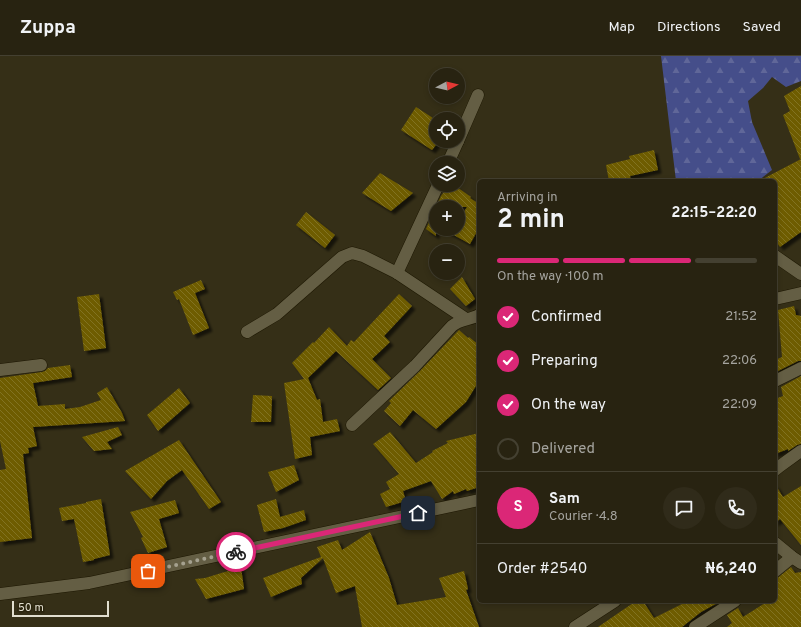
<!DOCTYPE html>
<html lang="en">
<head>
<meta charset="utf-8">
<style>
  :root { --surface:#282311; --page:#302b1a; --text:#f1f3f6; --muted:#a5a49f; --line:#444031; --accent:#db2777 }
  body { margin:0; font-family:Overpass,sans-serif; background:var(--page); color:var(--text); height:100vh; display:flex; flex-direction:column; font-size:15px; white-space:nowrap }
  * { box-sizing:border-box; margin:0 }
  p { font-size:13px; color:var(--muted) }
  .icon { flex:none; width:22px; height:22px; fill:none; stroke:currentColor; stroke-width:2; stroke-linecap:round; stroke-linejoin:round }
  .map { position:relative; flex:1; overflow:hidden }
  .details { position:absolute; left:477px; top:123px; width:300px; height:424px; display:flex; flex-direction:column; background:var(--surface); border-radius:6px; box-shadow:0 2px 6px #0003,0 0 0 1px var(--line) }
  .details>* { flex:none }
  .needle { width:26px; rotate:83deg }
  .buttons { position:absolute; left:429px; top:12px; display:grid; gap:8px }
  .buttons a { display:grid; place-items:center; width:36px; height:36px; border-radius:50%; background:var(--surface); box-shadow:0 2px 6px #0003,0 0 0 1px var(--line); font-size:20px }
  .scale { position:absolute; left:12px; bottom:10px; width:97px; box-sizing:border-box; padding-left:4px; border:2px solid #e1decf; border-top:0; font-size:11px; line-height:14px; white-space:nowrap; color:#e1decf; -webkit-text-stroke:3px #2b250e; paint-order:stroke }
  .pin { position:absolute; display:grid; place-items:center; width:34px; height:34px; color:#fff; margin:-17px; border-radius:8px; box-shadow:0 2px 6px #0006 }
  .courier { position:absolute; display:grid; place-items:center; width:40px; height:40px; margin:-20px; border:3px solid #db2777; border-radius:50%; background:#fff; color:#222; box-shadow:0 1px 5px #0007 }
  .summary em { font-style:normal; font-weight:700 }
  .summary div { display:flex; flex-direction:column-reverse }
  .summary { display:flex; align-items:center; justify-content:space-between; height:68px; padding:0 20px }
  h1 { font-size:26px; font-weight:700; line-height:30px }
  .bar { display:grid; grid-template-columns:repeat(4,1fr); gap:6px 4px; align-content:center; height:48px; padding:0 20px }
  .bar i { height:5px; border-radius:3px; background:var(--line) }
  .bar .active { background:var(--accent) }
  .bar p { grid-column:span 4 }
  .line { display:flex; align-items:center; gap:10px; padding:0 20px; border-top:1px solid var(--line) }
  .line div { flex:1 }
  .round { display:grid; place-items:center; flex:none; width:42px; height:42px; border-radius:21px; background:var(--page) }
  ol { padding:0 20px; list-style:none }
  li { display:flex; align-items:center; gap:12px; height:44px }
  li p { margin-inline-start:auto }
  li .icon { padding:4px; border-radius:50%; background:var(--accent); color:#fff; stroke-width:4 }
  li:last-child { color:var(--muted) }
  li i { width:22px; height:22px; border:2px solid var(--line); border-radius:50% }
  header { display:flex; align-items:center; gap:24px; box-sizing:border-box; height:56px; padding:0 20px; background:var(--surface); border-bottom:1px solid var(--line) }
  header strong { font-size:19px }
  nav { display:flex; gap:22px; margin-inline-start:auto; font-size:14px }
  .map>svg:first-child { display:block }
  .forest { fill:url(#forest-firs) }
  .building { fill:url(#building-back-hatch); filter:url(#shadow) }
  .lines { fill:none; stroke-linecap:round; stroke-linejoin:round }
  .minor-casing { stroke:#1d1702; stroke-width:13 }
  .minor { stroke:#645e44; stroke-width:12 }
  .done { stroke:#a5a18f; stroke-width:4; stroke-dasharray:0 7.2 }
  .route { stroke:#db2777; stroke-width:5 }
</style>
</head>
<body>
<header>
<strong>Zuppa</strong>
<nav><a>Map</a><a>Directions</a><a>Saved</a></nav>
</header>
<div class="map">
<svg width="801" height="571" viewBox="0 0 801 571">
  <defs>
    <pattern id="forest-firs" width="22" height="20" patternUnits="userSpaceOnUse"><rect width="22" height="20" fill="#454e8a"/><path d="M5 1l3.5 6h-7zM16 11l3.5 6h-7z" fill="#606799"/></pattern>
    <pattern id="building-back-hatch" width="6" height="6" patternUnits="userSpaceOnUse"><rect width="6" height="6" fill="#6e5c00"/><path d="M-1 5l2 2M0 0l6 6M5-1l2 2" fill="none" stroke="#827324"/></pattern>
    <filter id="shadow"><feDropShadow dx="3.5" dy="3.5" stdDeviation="1" flood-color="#0009"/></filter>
  </defs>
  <rect width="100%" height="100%" fill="#352f17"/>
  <path class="forest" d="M661 0H801V25L786 31 772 21 763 32 748 45 752 66 772 114 758 125H676Z"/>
  <g class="building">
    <path d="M801 30V176L780 191 775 184V125H759L801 103H800L783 59 790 55 784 40Z"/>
    <path d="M416 51 436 64V89L432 94 401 74Z"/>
    <path d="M654 94 658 114 630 120 631 125H609L606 109 630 103 629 100Z"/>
    <path d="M380 117 413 137 391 155 362 137Z"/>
    <path d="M449 129H454L471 141 470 142 479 148V172L470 188 443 173H458V166L467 151H436L441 140Z"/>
    <path d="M436 151V180L426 173Z"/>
    <path d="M306 156 335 179 325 192 296 169Z"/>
    <path d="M462 221 475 243 466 250 450 233Z"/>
    <path d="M201 224 205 233 195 237 209 272 193 279 179 243 177 244 173 236Z"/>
    <path d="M99 238 106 292 84 295 77 241Z"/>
    <path d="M399 238 412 250 384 280 390 286 372 303 391 322 378 334 336 295 308 322 317 344 320 343 323 366 337 363 340 375 310 381 312 399 295 403 284 327 304 323 292 307 313 286 314 287 329 271 347 290 351 284 354 286Z"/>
    <path d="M794 250 796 259 801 260V305H798L776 316 775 311V304L782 301 778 254Z"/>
    <path d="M459 274 468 282 469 281 479 289V325L466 346 436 373 413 354 400 370 384 355 391 347 389 345 420 315Z"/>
    <path d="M70 309 72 321 33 327 38 350 65 348V353L80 351 101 344 97 337 107 331 122 357 125 365 33 371 37 390 28 392 29 397 23 398 32 482 0 486V414L6 413 0 385V322L42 316 45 315 48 312Z"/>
    <path d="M801 320V388L797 389 788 395V393L775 398V343L783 340 781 331Z"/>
    <path d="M179 332 190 347 158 375 147 359Z"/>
    <path d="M253 339 272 340 271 366H251Z"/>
    <path d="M118 371 122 379 107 386 112 393 94 395 82 381Z"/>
    <path d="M390 376 416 407 433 396 432 395 448 387 446 385 479 377V431L467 435 466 433 454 438 453 435 442 443 431 425 403 435 406 445 386 451 380 438 390 433 386 426 399 418 373 388Z"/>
    <path d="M179 384 221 446 209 453 182 414 167 425 151 443 125 415Z"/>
    <path d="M294 409 299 424 276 436 268 416Z"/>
    <path d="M775 428 783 441 801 430V489L780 463 775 467Z"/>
    <path d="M101 443 110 499 94 503V504L83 506 74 463 62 465 59 452 86 447V446Z"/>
    <path d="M276 443 280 461 304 454 306 464 283 472 264 476 257 449Z"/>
    <path d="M175 444 179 457 159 463 167 491 148 497 141 482 143 481 130 456Z"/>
    <path d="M370 476 389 522 397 549 446 541 439 522 464 515 468 533 466 534 479 571H362L355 530 336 537 323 502 301 522 302 528 271 541 263 522 321 501 317 491 338 484 342 494Z"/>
    <path d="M241 511 244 533 206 543 195 523 205 522Z"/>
    <path d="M791 511 795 517 801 516V571H727L732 567 727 559 738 552 743 561 768 545H775V524Z"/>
    <path d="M636 545H643L654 562 688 545H721L701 556 682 571H598Z"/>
  </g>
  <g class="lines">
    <g class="minor-casing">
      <g id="minor">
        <path d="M458 85 478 39"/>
        <path d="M448 107 458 85"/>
        <path d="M775 200 801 218"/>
        <path d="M397 217 438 129"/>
        <path d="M775 243 801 237"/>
        <path d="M247 276 277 258 342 201 352 197 363 200 397 217 466 263"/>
        <path d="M0 314 41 309"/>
        <path d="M775 325 801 312"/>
        <path d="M352 369 415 310 452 270C460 263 470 264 479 259"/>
        <path d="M775 414 780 410 801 395"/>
        <path d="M775 487 792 501 801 507"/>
        <path d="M775 515 792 501"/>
        <path d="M0 538 89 527 479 444"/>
        <path d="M575 571 615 545"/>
        <path d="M695 571 735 545"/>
      </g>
    </g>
    <use href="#minor" class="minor"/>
  </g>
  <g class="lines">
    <path class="done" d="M148 515 236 496"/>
    <path class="route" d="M236 496 418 457"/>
  </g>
</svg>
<div class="buttons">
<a><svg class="needle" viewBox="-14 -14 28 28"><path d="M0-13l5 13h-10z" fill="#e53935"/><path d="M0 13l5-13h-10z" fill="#a5a49f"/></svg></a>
<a><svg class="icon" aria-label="locate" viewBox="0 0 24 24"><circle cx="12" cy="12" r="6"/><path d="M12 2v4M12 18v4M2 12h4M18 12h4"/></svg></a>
<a><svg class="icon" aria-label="layers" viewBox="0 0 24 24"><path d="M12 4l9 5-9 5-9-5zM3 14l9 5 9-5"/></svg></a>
<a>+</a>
<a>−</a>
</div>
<div class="scale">50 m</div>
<div class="pin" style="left:148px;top:515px;background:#ea580c"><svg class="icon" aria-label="bag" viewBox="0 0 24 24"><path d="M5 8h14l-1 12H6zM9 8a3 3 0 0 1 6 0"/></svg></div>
<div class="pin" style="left:418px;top:457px;background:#1f2937"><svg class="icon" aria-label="home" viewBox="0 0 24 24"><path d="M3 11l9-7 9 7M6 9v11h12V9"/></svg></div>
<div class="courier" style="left:236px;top:496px"><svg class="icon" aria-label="bike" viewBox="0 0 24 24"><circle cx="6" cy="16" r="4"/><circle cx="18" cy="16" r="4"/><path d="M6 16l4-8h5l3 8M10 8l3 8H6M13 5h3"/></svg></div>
<section class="details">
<div class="summary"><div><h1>2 min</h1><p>Arriving in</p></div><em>22:15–22:20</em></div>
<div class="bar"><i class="active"></i><i class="active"></i><i class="active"></i><i></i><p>On the way · 100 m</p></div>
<ol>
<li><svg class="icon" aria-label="check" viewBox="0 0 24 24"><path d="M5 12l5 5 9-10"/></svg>Confirmed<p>21:52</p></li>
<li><svg class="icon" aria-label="check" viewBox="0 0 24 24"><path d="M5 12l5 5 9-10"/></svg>Preparing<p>22:06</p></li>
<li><svg class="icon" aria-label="check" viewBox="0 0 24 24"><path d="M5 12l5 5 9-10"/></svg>On the way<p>22:09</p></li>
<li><i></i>Delivered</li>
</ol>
<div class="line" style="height:72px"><b class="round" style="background:var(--accent);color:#fff">S</b><div><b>Sam</b><p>Courier · 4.8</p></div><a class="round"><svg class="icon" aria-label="chat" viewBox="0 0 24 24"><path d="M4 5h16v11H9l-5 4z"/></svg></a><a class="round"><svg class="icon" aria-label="phone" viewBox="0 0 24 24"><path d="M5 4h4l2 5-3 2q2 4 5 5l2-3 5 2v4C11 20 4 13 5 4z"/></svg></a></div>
<div class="line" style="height:52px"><div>Order #2540</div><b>₦6,240</b></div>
</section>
</div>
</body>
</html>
